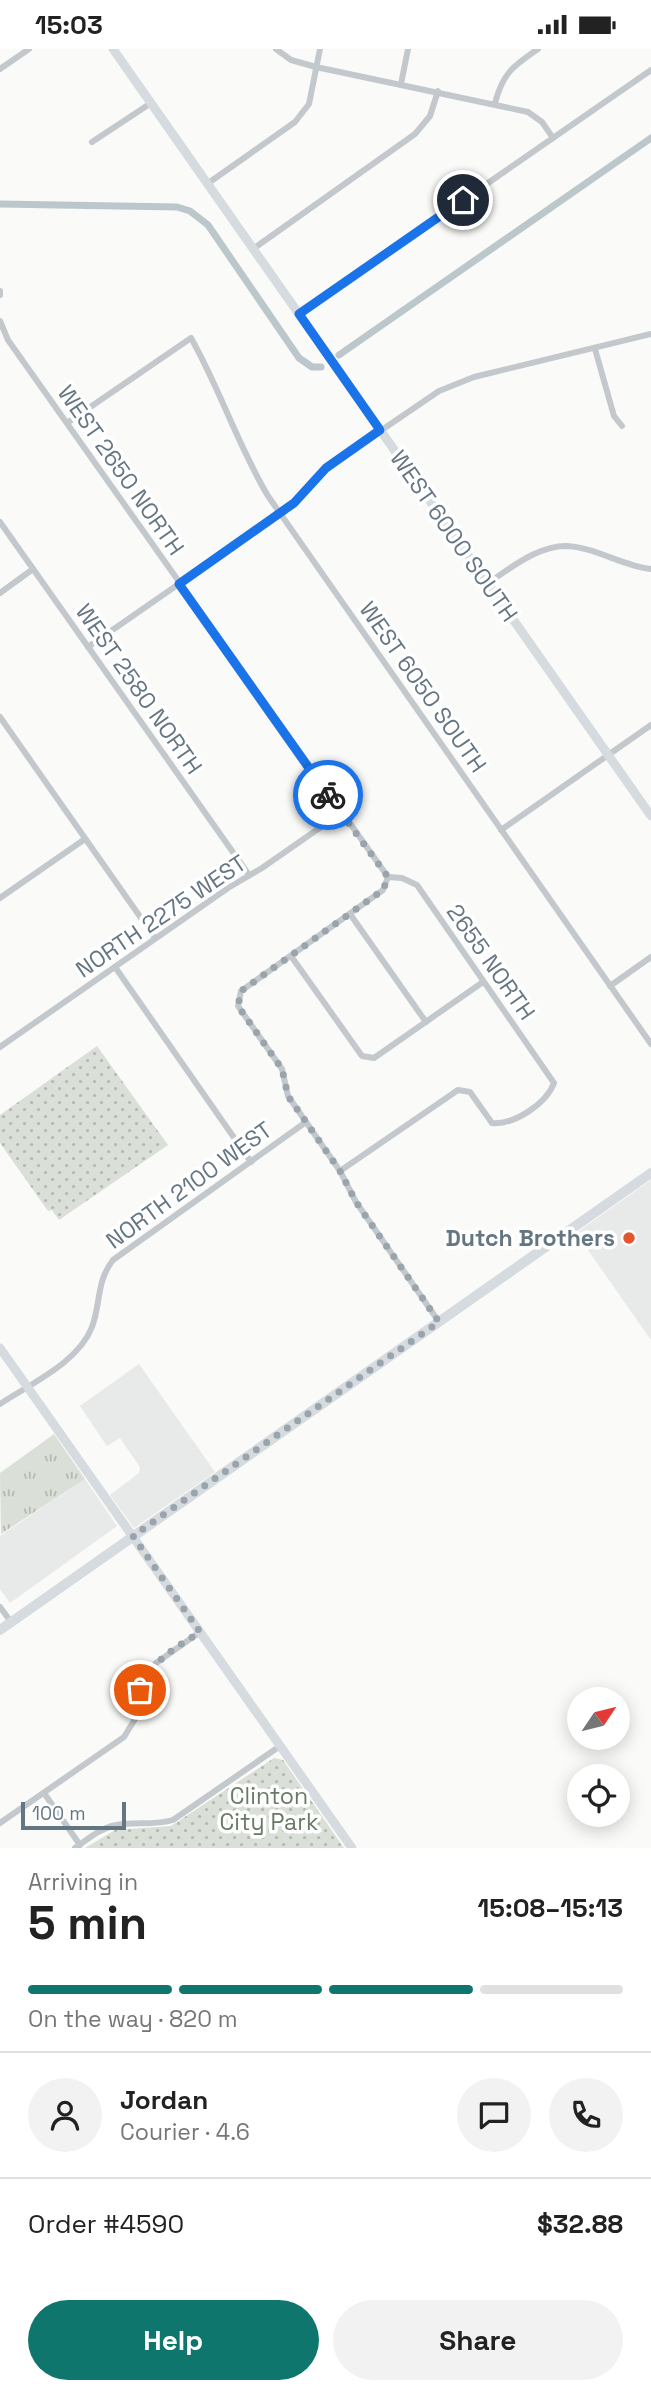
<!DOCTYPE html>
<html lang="en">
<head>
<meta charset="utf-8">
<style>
  :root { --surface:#fff; --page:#f2f2f2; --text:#222; --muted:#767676; --line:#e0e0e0; --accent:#0f766e }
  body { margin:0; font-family:"Space Grotesk",sans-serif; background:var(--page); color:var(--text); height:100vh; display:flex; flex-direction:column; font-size:26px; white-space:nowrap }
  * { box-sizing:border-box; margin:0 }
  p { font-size:23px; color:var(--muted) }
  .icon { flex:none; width:38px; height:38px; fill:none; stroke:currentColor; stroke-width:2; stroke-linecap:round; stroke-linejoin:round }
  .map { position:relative; height:1799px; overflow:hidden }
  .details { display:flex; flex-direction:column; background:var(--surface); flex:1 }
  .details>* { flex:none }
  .needle { width:46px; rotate:55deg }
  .fabs { position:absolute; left:567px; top:1638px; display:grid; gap:14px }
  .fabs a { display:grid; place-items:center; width:63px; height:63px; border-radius:50%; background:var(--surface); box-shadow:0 4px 18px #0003; font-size:35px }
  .scale { position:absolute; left:21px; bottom:18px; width:105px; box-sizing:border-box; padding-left:7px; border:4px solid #657683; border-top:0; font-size:19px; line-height:24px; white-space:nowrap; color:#657683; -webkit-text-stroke:5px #fff; paint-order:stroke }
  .pin { position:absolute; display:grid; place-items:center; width:60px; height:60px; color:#fff; margin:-30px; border:4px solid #fff; border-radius:50%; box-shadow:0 2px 7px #0007 }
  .courier { position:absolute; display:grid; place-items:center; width:70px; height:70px; margin:-35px; border:5px solid #1a73e8; border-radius:50%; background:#fff; color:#222; box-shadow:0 2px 9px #0007 }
  .overview em { font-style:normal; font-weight:700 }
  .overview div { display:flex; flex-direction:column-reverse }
  .overview { display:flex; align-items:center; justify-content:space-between; height:119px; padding:0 28px }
  h1 { font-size:46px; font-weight:700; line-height:52px }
  .bar { display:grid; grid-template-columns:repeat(4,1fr); gap:10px 7px; align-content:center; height:84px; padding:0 28px }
  .bar i { height:9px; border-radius:5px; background:var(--line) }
  .bar .selected { background:var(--accent) }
  .bar p { grid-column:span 4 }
  .line { display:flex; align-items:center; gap:18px; padding:0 28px; border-top:2px solid var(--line) }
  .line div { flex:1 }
  .round { display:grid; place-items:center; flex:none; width:74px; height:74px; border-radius:37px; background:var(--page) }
  .button { display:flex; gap:14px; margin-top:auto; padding:14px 28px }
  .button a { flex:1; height:80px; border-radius:42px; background:var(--accent); color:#fff; font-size:28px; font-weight:700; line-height:80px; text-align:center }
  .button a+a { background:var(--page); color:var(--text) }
  .status { display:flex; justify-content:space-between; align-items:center; height:49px; padding:0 35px; background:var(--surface); direction:ltr }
  .status svg { height:19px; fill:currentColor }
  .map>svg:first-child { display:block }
  .built { fill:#e8e9e9 }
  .grass { fill:url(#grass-tufts) }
  .park { fill:url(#park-dots) }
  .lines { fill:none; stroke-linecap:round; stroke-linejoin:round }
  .canal { stroke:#bbc7cb; stroke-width:7 }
  .street { stroke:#c3c8cc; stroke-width:6 }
  .secondary { stroke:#d6dbdf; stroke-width:9 }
  .primary { stroke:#d6dbdf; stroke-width:10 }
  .done { stroke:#99a4ac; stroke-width:7; stroke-dasharray:0 12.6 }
  .route { stroke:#1a73e8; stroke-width:9 }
  .poi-dot { fill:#e4572e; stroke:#fff; stroke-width:2.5 }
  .labels { text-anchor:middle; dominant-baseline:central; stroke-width:7; stroke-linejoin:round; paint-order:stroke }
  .street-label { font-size:23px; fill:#657683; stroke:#fff }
  .poi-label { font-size:23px; font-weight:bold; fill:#657683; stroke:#fff; text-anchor:end }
  .park-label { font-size:23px; fill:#687a64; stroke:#fff }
</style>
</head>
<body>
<div class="status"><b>15:03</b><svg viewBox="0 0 49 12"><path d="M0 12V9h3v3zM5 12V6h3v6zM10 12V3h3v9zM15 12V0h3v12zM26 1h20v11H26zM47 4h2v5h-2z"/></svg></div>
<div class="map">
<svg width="651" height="1799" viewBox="0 0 651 1799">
  <defs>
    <pattern id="grass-tufts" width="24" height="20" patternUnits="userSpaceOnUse" patternTransform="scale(1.75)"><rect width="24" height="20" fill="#dadfd7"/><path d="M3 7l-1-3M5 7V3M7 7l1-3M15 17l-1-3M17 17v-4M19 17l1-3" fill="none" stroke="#b4b9b4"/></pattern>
    <pattern id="park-dots" width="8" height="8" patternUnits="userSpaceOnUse" patternTransform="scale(1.75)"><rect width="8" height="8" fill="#dadfd7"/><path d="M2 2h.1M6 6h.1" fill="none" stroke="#b4b9b4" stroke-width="1.8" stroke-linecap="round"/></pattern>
  </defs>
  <rect width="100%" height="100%" fill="#fafaf8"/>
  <g class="built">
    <path d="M651 1131V1291L576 1184Z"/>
    <path d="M139 1315 215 1423 134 1479 110 1446 139 1424 140 1418 120 1389 107 1397 80 1357Z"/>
    <path d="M85 1430 117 1477 10 1554 0 1540V1487Z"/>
  </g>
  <path class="grass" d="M54 1385 85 1430 1 1485 0 1424Z"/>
  <g class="park">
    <path d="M97 997 168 1096 59 1171 52 1161 48 1162 0 1094V1066Z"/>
    <path d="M274 1709 283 1711 344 1799H85L115 1781 171 1777Z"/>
  </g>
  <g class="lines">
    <g class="canal">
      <path d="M0 155 177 158 190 162 208 176 299 309 312 318H321"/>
      <path d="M339 306 651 89"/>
    </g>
    <g class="street">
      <path d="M276 0 291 11 316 18 528 63 542 73 553 89"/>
      <path d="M0 20 29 0"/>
      <path d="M401 35 408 0"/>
      <path d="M495 54C503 24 513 17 538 0"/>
      <path d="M92 93 151 54"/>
      <path d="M207 135 295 73 309 55 320 0"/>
      <path d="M253 200 415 85 430 67 438 42"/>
      <path d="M0 242V246"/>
      <path d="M299 265 651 21"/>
      <path d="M0 272 8 291 388 828"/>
      <path d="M595 300 614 367 622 377"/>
      <path d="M67 374 191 289C220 340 238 397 268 447L651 995"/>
      <path d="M0 473 249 826"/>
      <path d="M488 534C511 519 537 497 566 497 595 498 622 517 651 520"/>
      <path d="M0 544 33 520"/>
      <path d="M88 598 294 455 326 419 439 342 474 328 651 285"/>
      <path d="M0 668 155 889"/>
      <path d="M501 781 651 676"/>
      <path d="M388 828 383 841 241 942 238 957 282 1020 288 1047 340 1122 356 1153 439 1273"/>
      <path d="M0 849 85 790"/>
      <path d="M350 865 426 973"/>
      <path d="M291 907 362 1007 374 1009 483 933"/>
      <path d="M115 918 251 1113"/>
      <path d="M610 937 651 908"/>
      <path d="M0 998 228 839 262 819 341 764"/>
      <path d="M340 1122 458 1041 470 1043 492 1074C514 1076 546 1055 554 1034L417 836 402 829 388 828"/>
      <path d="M0 1355C30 1335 78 1314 92 1278 101 1254 96 1233 113 1211L306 1073"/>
      <path d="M0 1558 11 1573"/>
      <path d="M44 1744 80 1796"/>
      <path d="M0 1774 124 1688 138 1665 145 1626 156 1614 200 1583"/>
      <path d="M75 1799C88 1790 100 1779 116 1776 135 1772 154 1777 173 1771L280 1697"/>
    </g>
    <g class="secondary">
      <path d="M113 0 651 767"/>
      <path d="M0 1299 352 1799"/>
    </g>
    <path class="primary" d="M0 1581 651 1124"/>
  </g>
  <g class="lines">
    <path class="done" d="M140 1641C150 1612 176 1599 200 1583L133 1487 439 1273 356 1153 340 1122 288 1047 282 1020 238 957 241 942 383 841 388 828 328 746"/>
    <path class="route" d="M328 746 179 535 294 454 326 419 380 381 299 265 463 151"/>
  </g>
  <circle class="poi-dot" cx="629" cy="1189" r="7"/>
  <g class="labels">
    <g class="street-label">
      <text transform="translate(121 421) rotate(55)">WEST 2650 NORTH</text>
      <text transform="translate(454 487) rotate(55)">WEST 6000 SOUTH</text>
      <text transform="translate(423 638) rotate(55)">WEST 6050 SOUTH</text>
      <text transform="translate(139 640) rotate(55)">WEST 2580 NORTH</text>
      <text transform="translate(161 867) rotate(-34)">NORTH 2275 WEST</text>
      <text transform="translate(491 913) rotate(55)">2655 NORTH</text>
      <text transform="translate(189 1136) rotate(-36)">NORTH 2100 WEST</text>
    </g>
    <g class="poi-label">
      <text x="615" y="1189">Dutch Brothers</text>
    </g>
    <g class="park-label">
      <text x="269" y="1747">Clinton<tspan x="269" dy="26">City Park</tspan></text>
    </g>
  </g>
</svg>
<div class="fabs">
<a><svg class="needle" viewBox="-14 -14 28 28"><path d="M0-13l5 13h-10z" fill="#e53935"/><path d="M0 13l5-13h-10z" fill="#767676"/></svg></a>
<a><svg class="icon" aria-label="locate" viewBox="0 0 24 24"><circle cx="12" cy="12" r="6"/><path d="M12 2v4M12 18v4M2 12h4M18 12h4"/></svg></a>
</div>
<div class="scale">100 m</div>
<div class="pin" style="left:140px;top:1641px;background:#ea580c"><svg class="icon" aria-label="bag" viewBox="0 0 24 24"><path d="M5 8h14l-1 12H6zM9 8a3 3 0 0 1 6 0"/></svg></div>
<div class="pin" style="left:463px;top:151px;background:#1f2937"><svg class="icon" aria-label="home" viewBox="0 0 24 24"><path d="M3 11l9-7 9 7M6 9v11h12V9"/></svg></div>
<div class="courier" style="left:328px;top:746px"><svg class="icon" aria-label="bike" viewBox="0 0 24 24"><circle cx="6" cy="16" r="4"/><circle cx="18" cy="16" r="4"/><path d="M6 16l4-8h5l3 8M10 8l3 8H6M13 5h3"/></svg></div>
</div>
<section class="details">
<div class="overview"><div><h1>5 min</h1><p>Arriving in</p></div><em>15:08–15:13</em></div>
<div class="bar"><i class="selected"></i><i class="selected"></i><i class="selected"></i><i></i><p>On the way · 820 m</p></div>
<div class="line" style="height:126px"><a class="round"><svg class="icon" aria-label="person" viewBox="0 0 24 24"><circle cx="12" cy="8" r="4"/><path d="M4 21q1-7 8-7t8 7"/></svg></a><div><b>Jordan</b><p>Courier · 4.6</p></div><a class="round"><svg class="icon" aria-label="chat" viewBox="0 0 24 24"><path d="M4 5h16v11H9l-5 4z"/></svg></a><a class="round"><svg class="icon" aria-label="phone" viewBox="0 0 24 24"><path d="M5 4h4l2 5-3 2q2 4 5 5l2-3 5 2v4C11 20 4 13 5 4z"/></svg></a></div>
<div class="line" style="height:91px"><div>Order #4590</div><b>$32.88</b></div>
<div class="button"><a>Help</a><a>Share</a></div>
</section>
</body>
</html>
